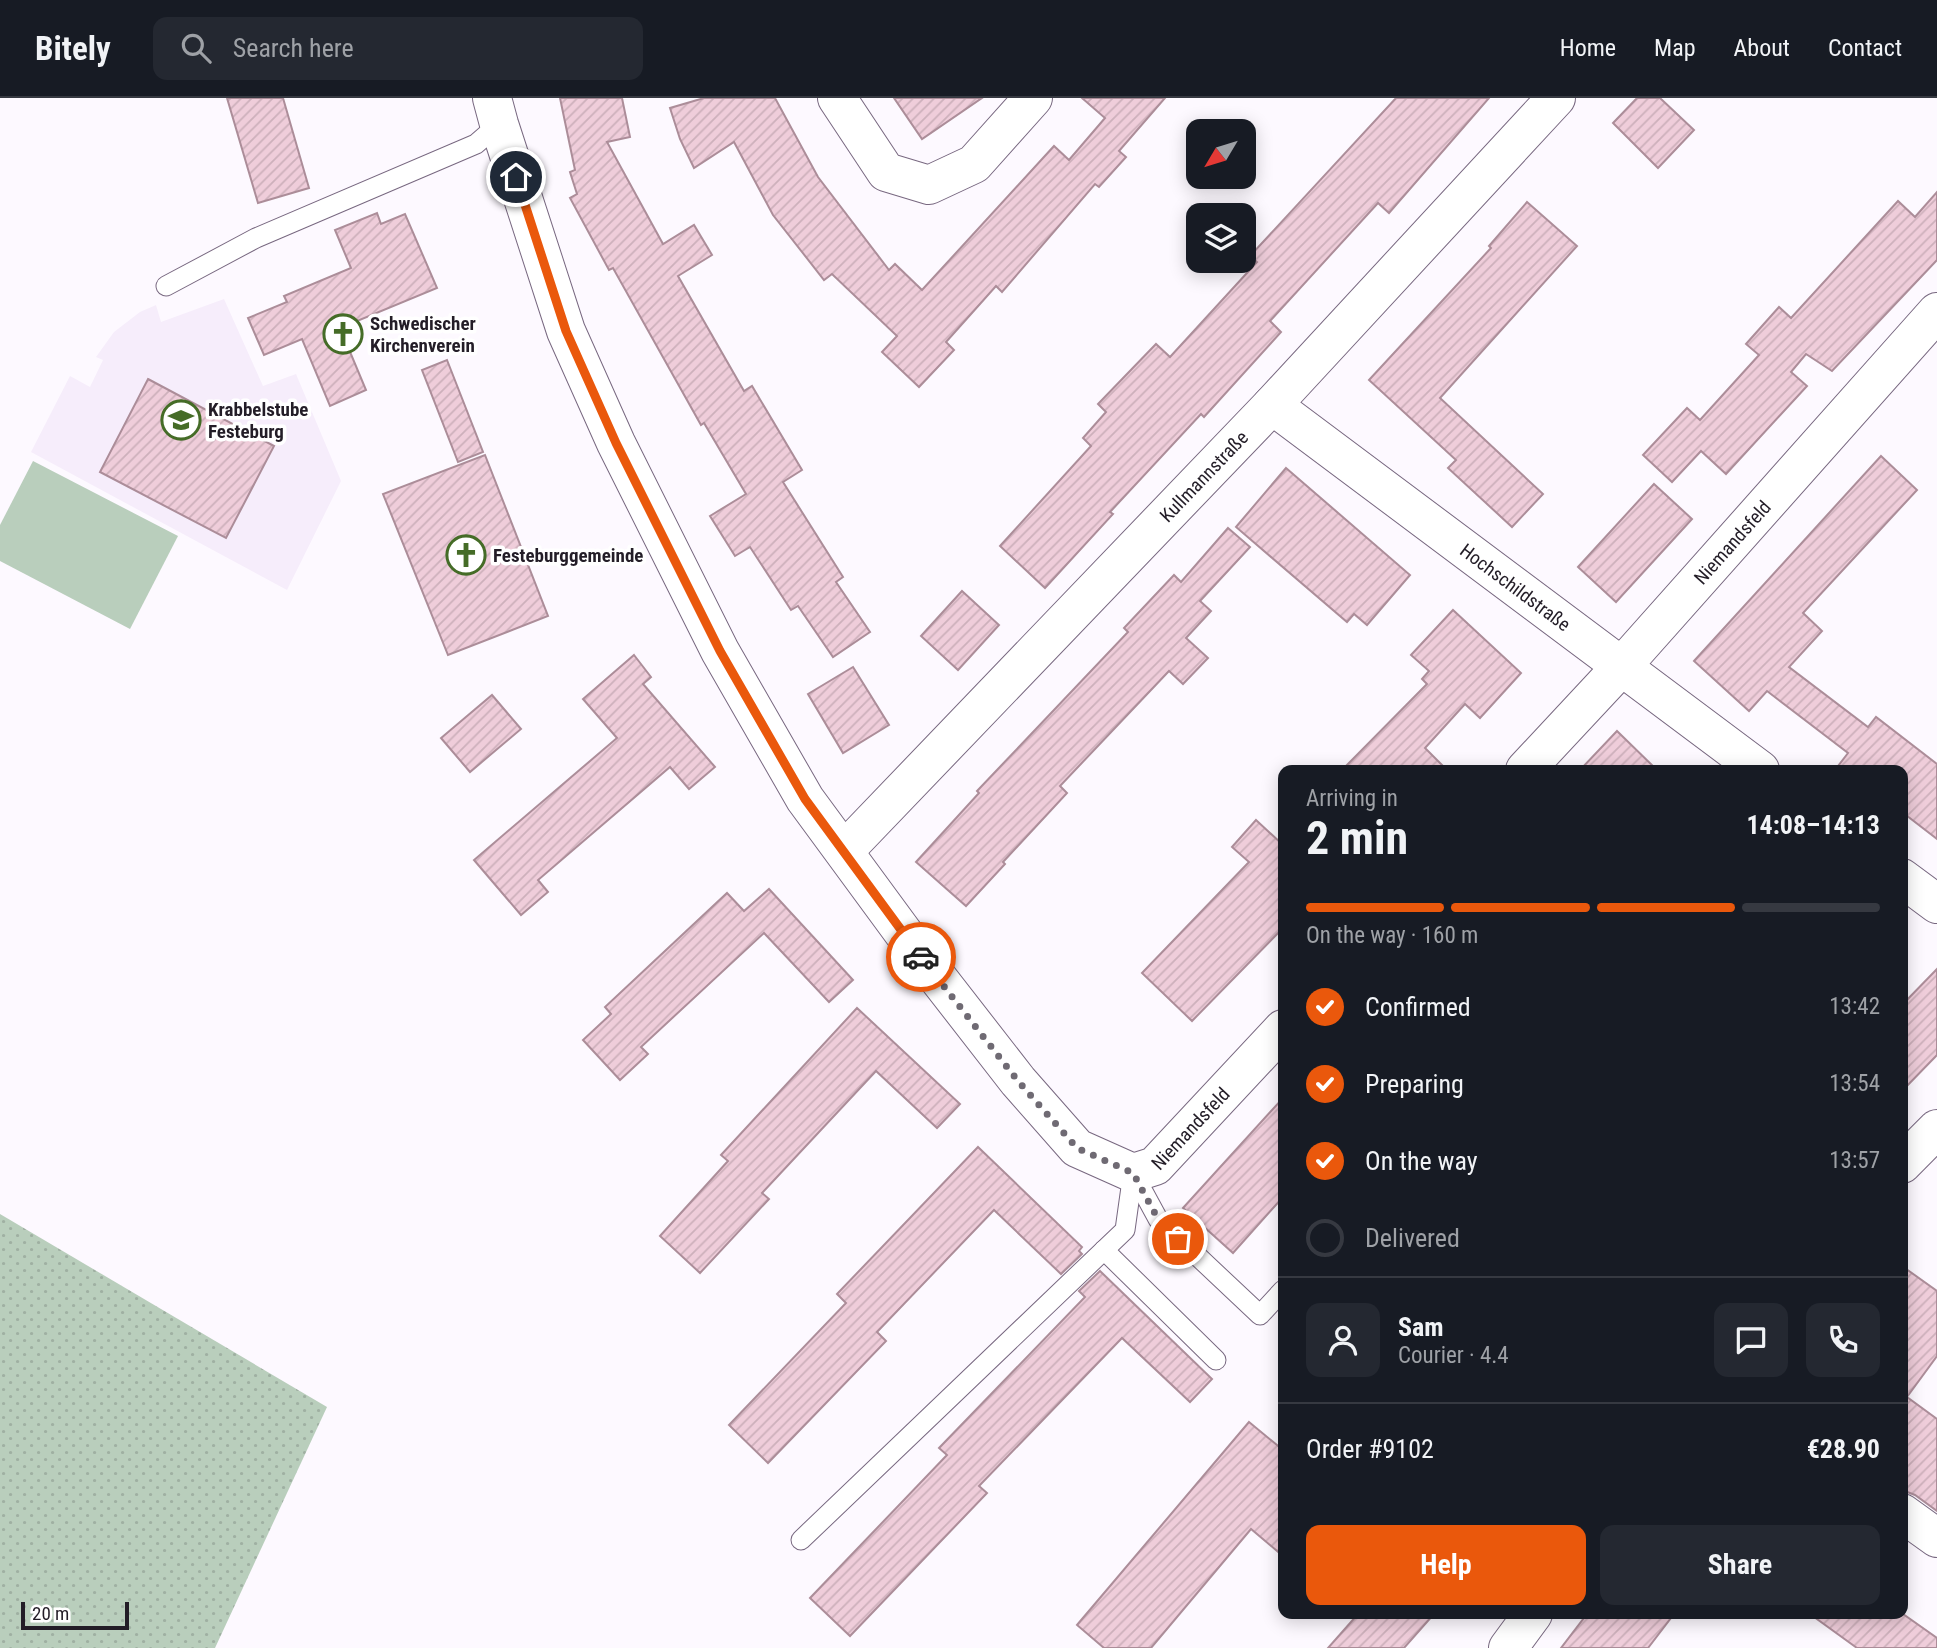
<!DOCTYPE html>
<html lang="en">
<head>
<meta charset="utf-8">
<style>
  :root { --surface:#171b24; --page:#242831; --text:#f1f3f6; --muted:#9ea1a6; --line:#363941; --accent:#ea580c }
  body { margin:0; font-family:"Roboto Condensed",sans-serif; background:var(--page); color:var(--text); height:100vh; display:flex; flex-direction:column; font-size:26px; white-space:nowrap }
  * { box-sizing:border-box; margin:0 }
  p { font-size:23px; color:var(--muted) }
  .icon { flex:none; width:38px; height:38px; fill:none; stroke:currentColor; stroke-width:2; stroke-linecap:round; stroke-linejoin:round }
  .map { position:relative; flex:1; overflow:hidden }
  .side { position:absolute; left:1278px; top:667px; width:630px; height:854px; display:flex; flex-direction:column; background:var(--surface); border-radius:14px; box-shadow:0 4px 18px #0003 }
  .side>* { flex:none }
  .needle { width:46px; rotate:232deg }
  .fabs { position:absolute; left:1186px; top:21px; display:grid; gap:14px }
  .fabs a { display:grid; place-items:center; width:70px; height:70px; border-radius:14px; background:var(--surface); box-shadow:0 4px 18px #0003; font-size:35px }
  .scale { position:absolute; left:21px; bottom:18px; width:108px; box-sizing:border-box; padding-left:7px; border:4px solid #231d27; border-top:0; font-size:19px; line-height:24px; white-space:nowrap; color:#231d27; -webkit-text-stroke:5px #fff; paint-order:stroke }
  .pin { position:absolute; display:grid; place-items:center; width:60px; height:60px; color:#fff; margin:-30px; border:4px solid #fff; border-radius:50%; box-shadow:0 2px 7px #0007 }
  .courier { position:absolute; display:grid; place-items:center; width:70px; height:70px; margin:-35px; border:5px solid #ea580c; border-radius:50%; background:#fff; color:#222; box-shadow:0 2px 9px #0007 }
  .headline em { font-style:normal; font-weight:700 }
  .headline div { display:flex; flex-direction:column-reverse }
  .headline { display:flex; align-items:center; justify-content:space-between; height:119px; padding:0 28px }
  h1 { font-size:46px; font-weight:700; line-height:52px }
  .bar { display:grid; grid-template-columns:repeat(4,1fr); gap:10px 7px; align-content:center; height:84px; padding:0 28px }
  .bar i { height:9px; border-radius:5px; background:var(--line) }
  .bar .active { background:var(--accent) }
  .bar p { grid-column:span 4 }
  .line { display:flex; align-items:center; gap:18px; padding:0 28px; border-top:2px solid var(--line) }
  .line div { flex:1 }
  .round { display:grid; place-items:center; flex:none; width:74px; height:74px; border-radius:14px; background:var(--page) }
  ol { padding:0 28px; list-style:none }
  li { display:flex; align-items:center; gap:21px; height:77px }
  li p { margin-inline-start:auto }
  li .icon { padding:7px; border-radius:50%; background:var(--accent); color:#fff; stroke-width:4 }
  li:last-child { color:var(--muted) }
  li i { width:38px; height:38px; border:4px solid var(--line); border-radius:50% }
  .cta { display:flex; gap:14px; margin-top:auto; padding:14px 28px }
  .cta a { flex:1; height:80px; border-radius:14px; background:var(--accent); color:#fff; font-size:28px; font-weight:700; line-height:80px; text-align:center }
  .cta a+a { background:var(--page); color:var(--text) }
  header { display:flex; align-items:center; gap:42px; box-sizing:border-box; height:98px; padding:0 35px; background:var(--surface); border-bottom:2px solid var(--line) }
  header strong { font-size:33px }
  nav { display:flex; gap:38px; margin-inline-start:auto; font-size:24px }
  .search { width:490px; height:63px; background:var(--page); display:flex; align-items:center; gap:18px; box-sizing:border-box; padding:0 24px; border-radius:14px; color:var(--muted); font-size:26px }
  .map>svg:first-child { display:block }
  .built { fill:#f6edfb }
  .garden { fill:url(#garden-dots) }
  .pitch { fill:#b9cebc }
  .building { fill:url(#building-hatch); stroke:#ac8d99; stroke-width:2 }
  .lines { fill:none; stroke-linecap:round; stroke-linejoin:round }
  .lane-casing { stroke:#786880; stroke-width:21 }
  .street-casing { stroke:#786880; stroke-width:40 }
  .lane { stroke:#fff; stroke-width:19 }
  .street { stroke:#fff; stroke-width:38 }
  .done { stroke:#6f6a73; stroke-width:7; stroke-dasharray:0 12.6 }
  .route { stroke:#ea580c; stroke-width:9 }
  .labels { text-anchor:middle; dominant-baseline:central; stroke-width:7; stroke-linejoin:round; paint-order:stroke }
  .poi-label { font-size:19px; font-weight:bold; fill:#231d27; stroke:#fff; text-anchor:start }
  .street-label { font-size:19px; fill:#231d27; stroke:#fff }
</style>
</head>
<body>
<header>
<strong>Bitely</strong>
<div class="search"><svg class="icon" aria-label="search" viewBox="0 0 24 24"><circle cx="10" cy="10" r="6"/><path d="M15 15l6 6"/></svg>Search here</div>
<nav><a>Home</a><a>Map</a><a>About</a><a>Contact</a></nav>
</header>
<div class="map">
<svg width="1937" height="1550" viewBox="0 0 1937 1550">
  <defs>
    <pattern id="garden-dots" width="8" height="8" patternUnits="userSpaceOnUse" patternTransform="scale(1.75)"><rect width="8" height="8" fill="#b9cebc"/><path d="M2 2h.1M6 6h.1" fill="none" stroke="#9fb0a2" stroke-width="1.8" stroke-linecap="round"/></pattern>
    <pattern id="building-hatch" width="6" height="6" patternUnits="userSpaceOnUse" patternTransform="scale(1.75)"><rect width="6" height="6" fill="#efcdda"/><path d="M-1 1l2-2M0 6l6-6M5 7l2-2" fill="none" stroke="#cdb0bb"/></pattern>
  </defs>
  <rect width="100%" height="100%" fill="#fdf9ff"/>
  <path class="built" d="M224 201 263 288 296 276 341 383 287 492 31 354 70 278 90 289 103 262 96 259 114 234 140 214 156 207 161 224Z"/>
  <path class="garden" d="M0 1116 327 1309 215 1550H0Z"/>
  <path class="pitch" d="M33 363 178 438 130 531 0 463V427Z"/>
  <g class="building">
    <path d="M227 0H283L309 90 258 105Z"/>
    <path d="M560 0H622L630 39 607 44 663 146 694 127 712 157 678 178 744 293 752 288 802 372 783 384 843 479 836 484 870 534 833 559 798 508 791 512 750 449 735 458 710 418 746 396 704 325 701 327 613 170 609 172 570 100 577 96 570 74 575 72Z"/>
    <path d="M704 0H775L818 79 889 172 895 166 922 192 1054 48 1069 62 1105 20 1082 0H1165L1119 53 1126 59 1099 89 1095 86 1002 194 996 188 946 244 954 252 919 289 882 254 897 238 832 176 824 182 773 117 734 44 694 70 680 41 670 10Z"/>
    <path d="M894 0H982L922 41Z"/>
    <path d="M1396 0H1489L1389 115 1378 105 1270 223 1281 234 1204 319 1201 316 1110 414 1113 416 1045 490 1000 448 1091 348 1083 340 1106 314 1098 306 1156 246 1170 259 1257 164 1250 158Z"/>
    <path d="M1637 0H1660L1694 32 1658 70 1613 25Z"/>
    <path d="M1937 94V162L1832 273 1806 256 1791 274 1807 288 1726 376 1701 353 1672 384 1643 357 1687 310 1700 322 1759 257 1746 246 1779 209 1791 220 1898 103 1915 119Z"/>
    <path d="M1527 104 1577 148 1440 300 1543 396 1512 429 1448 370 1456 362 1369 282 1491 150 1489 148Z"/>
    <path d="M377 115 381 126 405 116 437 190 340 230 366 292 330 308 302 241 264 257 248 220 287 204 284 198 351 170 335 132Z"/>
    <path d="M447 262 483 354 458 364 422 272Z"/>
    <path d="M148 281 274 348 226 440 100 374Z"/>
    <path d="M485 357 548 518 448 557 383 396Z"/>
    <path d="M1881 358 1917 392 1803 515 1822 533 1789 569 1868 629 1876 619 1937 666V741L1902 714V672H1835L1848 655 1767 593 1749 613 1694 563Z"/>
    <path d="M1286 370 1410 477 1367 527 1354 516 1347 524 1236 429Z"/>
    <path d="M1654 386 1692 421 1616 504 1578 469Z"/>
    <path d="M1228 430 1250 449 1200 503 1211 513 1186 540 1208 560 1183 586 1169 573 1060 688 1067 695 1003 764 1005 766 966 808 916 764 979 695 977 693 1128 534 1124 530 1174 477 1181 484Z"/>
    <path d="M962 493 999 527 958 572 921 538Z"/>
    <path d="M1453 512 1521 575 1480 620 1465 606 1425 650 1447 672H1342L1427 586 1422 581 1429 573 1411 557Z"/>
    <path d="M634 557 651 579 643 586 715 669 689 691 670 669 538 782 548 794 521 817 474 762 617 640 583 601Z"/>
    <path d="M853 569 889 627 843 655 808 596Z"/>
    <path d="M492 597 521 631 470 674 441 640Z"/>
    <path d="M1617 633 1657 672H1580Z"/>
    <path d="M1256 722 1283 747V830L1192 923 1142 875 1249 764 1232 749Z"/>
    <path d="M769 791 853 882 829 904 764 835 641 949 648 956 620 982 583 942 611 916 605 909 727 795 744 813Z"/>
    <path d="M1937 871V957L1902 993V907Z"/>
    <path d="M857 910 960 1006 937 1030 876 973 762 1095 769 1101 700 1175 660 1138 728 1063 721 1057Z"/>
    <path d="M1283 1000V1099L1233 1155 1183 1110Z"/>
    <path d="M978 1049 1082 1149 1079 1153 1082 1156 1061 1176 994 1112 877 1234 886 1243 768 1365 729 1327 846 1205 837 1196Z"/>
    <path d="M1902 1168 1937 1193V1258L1907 1299 1937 1321V1413L1915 1397 1902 1392Z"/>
    <path d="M1100 1173 1212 1281 1190 1304 1122 1240 979 1388 987 1395 850 1538 810 1500 947 1357 939 1350 1085 1199 1079 1193Z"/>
    <path d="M1249 1324 1283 1352V1458L1251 1431 1151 1550H1104L1077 1527Z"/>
    <path d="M1358 1516H1434L1404 1550H1328Z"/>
    <path d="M1587 1516H1674L1648 1550H1561Z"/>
    <path d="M1810 1516H1903L1937 1540V1550H1857Z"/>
  </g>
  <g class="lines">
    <g class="lane-casing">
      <g id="lane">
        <path d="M166 188 256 140 476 46 499 26"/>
        <path d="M1133 1075 1158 1121 1260 1217 1283 1192"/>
        <path d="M1104 1152 1216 1262"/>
        <path d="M801 1442 1125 1132 1133 1075"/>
      </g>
    </g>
    <g class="street-casing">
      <g id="street">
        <path id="s1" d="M492 0 499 26 566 233 616 345 720 553 805 701 913 848 1018 983 1077 1050 1133 1075 1155 1068 1283 931"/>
        <path d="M837 0 886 74 929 87 974 66 1033 0"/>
        <path id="s2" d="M1272 307 1760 672"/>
        <path id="s3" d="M1525 672 1622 568 1937 214"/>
        <path id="s4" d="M845 752 1272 307 1556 0"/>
        <path d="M1902 780 1937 806"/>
        <path d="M1902 1066 1937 1031"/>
        <path d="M1902 1415 1937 1440"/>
        <path d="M1508 1550 1533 1516"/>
      </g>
    </g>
    <use href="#lane" class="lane"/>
    <use href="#street" class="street"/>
  </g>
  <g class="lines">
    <path class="done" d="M921 859 1018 983 1077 1050 1133 1075 1158 1121 1178 1141"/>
    <path class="route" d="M516 79 566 233 616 345 720 553 805 701 921 859"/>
  </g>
  <defs>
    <g id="church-ring" transform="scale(2.0125)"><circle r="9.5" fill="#fff" stroke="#456c27" stroke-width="1.5"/><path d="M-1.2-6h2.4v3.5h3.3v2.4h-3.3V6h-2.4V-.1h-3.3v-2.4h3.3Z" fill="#456c27"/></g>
    <g id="school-ring" transform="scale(2.0125)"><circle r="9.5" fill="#fff" stroke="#456c27" stroke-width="1.5"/><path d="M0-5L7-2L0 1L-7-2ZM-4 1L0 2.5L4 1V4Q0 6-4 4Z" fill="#456c27"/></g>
  </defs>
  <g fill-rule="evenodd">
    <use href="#church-ring" x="343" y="236"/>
    <use href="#school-ring" x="181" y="322"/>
    <use href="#church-ring" x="466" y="457"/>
  </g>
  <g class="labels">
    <g class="poi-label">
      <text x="370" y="225">Schwedischer<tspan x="370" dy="22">Kirchenverein</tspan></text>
      <text x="208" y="311">Krabbelstube<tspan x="208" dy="22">Festeburg</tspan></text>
      <text x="493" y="457">Festeburggemeinde</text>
    </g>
    <g class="street-label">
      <text stroke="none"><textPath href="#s4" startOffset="518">Kullmannstraße</textPath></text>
      <text stroke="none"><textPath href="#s3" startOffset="308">Niemandsfeld</textPath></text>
      <text stroke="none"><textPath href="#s2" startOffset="304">Hochschildstraße</textPath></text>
      <text stroke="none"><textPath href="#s1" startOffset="1349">Niemandsfeld</textPath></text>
    </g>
  </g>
</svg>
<div class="fabs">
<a><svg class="needle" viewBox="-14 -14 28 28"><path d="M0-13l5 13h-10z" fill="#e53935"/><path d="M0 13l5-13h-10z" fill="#9ea1a6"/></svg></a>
<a><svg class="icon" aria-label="layers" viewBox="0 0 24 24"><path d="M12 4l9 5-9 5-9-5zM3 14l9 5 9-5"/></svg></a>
</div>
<div class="scale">20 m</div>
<div class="pin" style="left:1178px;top:1141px;background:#ea580c"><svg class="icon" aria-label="bag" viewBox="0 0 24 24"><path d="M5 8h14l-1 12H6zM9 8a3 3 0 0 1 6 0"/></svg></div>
<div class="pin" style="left:516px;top:79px;background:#1f2937"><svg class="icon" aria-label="home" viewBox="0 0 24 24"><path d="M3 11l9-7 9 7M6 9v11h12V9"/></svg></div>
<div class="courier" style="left:921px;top:859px"><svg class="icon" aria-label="car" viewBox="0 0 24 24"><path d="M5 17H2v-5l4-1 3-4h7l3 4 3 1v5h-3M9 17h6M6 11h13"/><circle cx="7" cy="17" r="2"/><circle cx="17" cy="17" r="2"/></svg></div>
<section class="side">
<div class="headline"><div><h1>2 min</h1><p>Arriving in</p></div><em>14:08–14:13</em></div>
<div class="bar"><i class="active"></i><i class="active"></i><i class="active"></i><i></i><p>On the way · 160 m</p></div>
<ol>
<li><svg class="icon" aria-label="check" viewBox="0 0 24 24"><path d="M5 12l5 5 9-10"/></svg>Confirmed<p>13:42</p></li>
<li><svg class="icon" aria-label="check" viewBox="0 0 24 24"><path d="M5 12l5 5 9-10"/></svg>Preparing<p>13:54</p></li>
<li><svg class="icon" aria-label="check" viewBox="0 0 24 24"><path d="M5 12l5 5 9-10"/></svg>On the way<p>13:57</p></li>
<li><i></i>Delivered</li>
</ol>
<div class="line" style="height:126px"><a class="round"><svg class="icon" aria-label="person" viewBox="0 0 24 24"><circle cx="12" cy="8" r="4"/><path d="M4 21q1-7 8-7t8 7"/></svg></a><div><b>Sam</b><p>Courier · 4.4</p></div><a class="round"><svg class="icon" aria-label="chat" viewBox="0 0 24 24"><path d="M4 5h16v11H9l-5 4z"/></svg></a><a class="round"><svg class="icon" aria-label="phone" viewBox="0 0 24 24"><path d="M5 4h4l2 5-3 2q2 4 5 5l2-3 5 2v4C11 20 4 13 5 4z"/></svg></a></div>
<div class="line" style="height:91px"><div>Order #9102</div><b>€28.90</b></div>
<div class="cta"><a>Help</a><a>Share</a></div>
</section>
</div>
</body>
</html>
